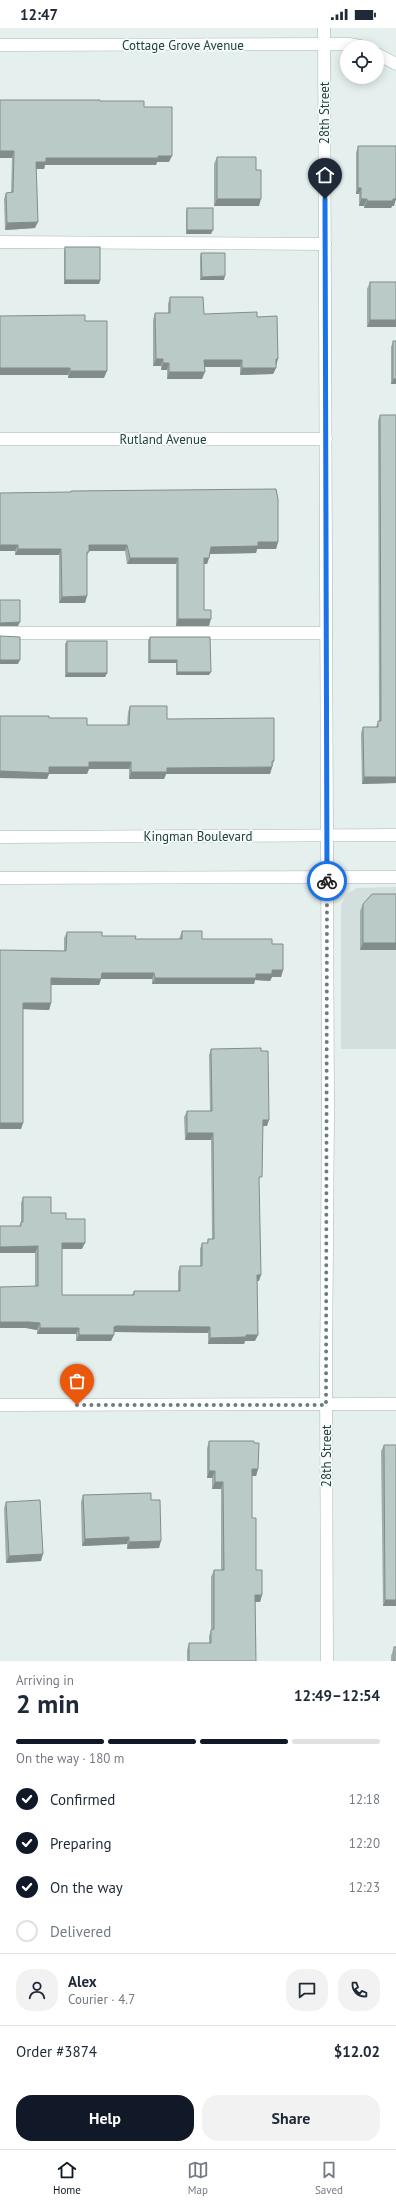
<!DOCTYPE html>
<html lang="en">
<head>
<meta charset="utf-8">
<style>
  :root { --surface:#fff; --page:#f2f2f3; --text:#1f2937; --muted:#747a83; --line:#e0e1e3; --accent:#111827 }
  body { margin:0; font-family:"PT Sans",sans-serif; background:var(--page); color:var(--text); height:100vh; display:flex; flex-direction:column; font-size:15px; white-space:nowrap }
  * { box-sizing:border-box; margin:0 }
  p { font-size:13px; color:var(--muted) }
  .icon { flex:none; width:22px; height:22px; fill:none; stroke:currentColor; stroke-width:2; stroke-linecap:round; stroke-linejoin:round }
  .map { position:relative; height:1633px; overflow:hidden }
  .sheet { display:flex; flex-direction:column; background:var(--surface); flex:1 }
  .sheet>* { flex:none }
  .controls { position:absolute; left:340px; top:12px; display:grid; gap:8px }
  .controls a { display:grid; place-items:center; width:44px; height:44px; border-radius:50%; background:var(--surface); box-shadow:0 2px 10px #0003; font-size:20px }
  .pin { position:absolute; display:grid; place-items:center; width:34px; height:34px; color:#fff; margin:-41px -17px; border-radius:50% 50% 50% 0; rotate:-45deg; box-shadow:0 0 4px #0007 }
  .pin .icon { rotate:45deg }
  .courier { position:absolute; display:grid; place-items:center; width:40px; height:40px; margin:-20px; border:3px solid #1a73e8; border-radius:50%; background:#fff; color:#222; box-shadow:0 1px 5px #0007 }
  .headline em { font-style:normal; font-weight:800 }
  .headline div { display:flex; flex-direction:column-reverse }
  .headline { display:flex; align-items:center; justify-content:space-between; height:68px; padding:0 16px }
  h1 { font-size:26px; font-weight:800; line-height:30px }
  .bar { display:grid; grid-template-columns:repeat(4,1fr); gap:6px 4px; align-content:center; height:48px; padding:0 16px }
  .bar i { height:5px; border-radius:3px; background:var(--line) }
  .bar .current { background:var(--accent) }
  .bar p { grid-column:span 4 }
  .line { display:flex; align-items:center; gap:10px; padding:0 16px; border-top:1px solid var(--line) }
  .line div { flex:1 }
  .round { display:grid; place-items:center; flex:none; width:42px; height:42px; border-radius:16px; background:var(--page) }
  ol { padding:0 16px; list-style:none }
  li { display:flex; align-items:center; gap:12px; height:44px }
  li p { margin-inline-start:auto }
  li .icon { padding:4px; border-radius:50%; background:var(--accent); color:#fff; stroke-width:4 }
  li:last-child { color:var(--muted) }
  li i { width:22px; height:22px; border:2px solid var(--line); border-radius:50% }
  .primary-button { display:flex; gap:8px; margin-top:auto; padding:8px 16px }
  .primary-button a { flex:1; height:46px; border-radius:16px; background:var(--accent); color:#fff; font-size:16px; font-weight:800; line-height:46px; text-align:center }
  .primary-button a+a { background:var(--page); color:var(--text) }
  .status { display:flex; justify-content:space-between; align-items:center; height:28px; padding:0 20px; background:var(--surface); direction:ltr }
  .status svg { height:11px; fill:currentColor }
  .menu { display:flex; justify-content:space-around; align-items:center; height:56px; border-top:1px solid var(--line); background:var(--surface); font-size:11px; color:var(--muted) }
  .menu a { display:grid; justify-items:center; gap:2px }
  .menu .current { color:var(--accent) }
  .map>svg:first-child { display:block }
  .built { fill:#d3dfdd }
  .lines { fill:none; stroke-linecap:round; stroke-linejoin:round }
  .lane-casing { stroke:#a7b8b6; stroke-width:13 }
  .street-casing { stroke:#a7b8b6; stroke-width:13 }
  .secondary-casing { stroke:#a2bcba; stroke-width:13 }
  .lane { stroke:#fff; stroke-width:12 }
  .street { stroke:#fff; stroke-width:12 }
  .secondary { stroke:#fff; stroke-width:12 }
  .wall { fill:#a0aeab }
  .shaded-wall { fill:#828d8b }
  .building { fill:#bacac7; stroke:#828d8b }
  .done { stroke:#667f7e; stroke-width:4; stroke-dasharray:0 7.2 }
  .route { stroke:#1a73e8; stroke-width:5 }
  .labels { text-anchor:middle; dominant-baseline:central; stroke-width:3.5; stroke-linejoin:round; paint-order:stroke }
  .street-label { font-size:13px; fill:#224342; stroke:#f6fbfa }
</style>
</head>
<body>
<div class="status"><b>12:47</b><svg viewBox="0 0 49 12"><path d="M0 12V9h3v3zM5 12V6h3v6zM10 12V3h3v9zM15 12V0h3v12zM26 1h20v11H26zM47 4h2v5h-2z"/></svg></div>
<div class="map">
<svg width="396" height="1633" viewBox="0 0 396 1633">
  <rect width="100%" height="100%" fill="#e5efed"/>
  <path class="built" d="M396 859V1021H341V877L347 866 357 860Z"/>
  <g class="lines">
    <g class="lane-casing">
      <g id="lane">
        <path d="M0 214 325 216"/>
        <path d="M0 605H326"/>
      </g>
    </g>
    <g class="street-casing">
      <g id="street">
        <path d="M324 0 328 1086 326 1346 327 1633"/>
        <path d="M0 411H326"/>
        <path d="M0 809 396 807"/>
        <path d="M0 850 396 849"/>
        <path d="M0 1377 396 1376"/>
      </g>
    </g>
    <g class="secondary-casing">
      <g id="secondary">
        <path d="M0 17 349 16 365 19"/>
        <path d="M377 26 396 36"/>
      </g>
    </g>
    <use href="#lane" class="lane"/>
    <use href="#street" class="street"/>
    <use href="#secondary" class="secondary"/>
  </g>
  <g class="wall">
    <path d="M100 73 144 79 169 134H157L156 137H45L44 141H36L35 200 5 202 4 171 6 165H11L12 130H0Z"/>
    <path d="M358 118 394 178H392L391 180H364V178H359V166H356V125Z"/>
    <path d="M217 129 256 142 259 178H214V136Z"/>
    <path d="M187 180 211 206H186V183Z"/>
    <path d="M65 219 100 252 99 256H64V223Z"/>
    <path d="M201 225 224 252H200V229Z"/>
    <path d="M370 254 396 299H367V261Z"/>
    <path d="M170 269 204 286 257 289 276 337V340L273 346 240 347V339H204L202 351H167V342H161V338H153V292L155 285H168V276Z"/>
    <path d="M85 293 104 350H68V347H0Z"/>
    <path d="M393 313 396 356H391V319Z"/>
    <path d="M380 387H396V755L362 756 361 705 363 699H376L378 693H379L378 393Z"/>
    <path d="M71 463 278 514 276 521H257L256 525 210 526 207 536H204V582L209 598H176V536H127L125 523H89L87 528V568L85 575H59V527H15V523H0L71 464Z"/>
    <path d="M150 609 209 647H176V635H148V612Z"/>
    <path d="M67 613 107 645 105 649H65V616Z"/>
    <path d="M130 678 274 733 270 746H166L164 751H129V741H89L87 746H49L47 751 49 690 87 697H127L128 684Z"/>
    <path d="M396 866V922H360V883L363 876Z"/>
    <path d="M182 903 202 911 272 916 283 942 281 949H272L270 953 255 952 254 956H152V951H101L99 957H51V975L49 982 23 981V1095L21 1101 0 922 64 923V910L67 904 102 908 135 911H179Z"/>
    <path d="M211 1021 267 1098H263L259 1154V1253H257L255 1313H245L244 1316H208V1305L114 1304 111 1313H76V1306H37V1302L26 1300H0L35 1258V1225L19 1198 21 1194V1175L23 1169 51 1185 66 1191 82 1221H62V1267H132L134 1263H178V1244L180 1238H200V1221L202 1215H207L208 1211H212L211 1112H185L184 1089 187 1083H210L209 1027Z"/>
    <path d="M209 1413 258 1441 256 1448H252V1490L256 1542 262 1567 260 1574H255L256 1633H187V1622L189 1615H209V1608L211 1602V1549L214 1542H221V1461H212V1450H207V1420Z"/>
    <path d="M384 1417H396V1578H383L381 1423Z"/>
    <path d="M83 1467 151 1472 159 1520 127 1521V1516L82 1518 81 1474Z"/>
    <path d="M6 1474 41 1533 6 1535 4 1480Z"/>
    <path d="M394 1619 396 1633H391V1628Z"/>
  </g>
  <g class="shaded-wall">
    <path d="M0 123H14L12 130H0Z"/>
    <path d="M158 128H172L169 134H157L156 137H45L44 141H33L36 134 46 130Z"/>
    <path d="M358 160H361L359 166H356Z"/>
    <path d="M217 171H261L259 178H214Z"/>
    <path d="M361 171H367L364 178H359Z"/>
    <path d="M393 171H396L394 178H392L391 180H364L367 173Z"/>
    <path d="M38 194 35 200 5 202 7 195Z"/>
    <path d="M187 202H213L211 206H186Z"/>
    <path d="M225 248 224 252H200L202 249Z"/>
    <path d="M65 252H100L99 256H64Z"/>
    <path d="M370 292H396V299H367Z"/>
    <path d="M156 331H163L161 338H153Z"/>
    <path d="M276 331H278L276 338Z"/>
    <path d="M204 332H242L240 339H202Z"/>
    <path d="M163 335H169L167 342H161Z"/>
    <path d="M0 340H70L68 347H0Z"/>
    <path d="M242 340H276L273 346 240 347Z"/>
    <path d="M70 343H107L104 350H68Z"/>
    <path d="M169 344H205L202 351H167Z"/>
    <path d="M393 351H396V356H391Z"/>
    <path d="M258 514H278L276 521H257L256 525 209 526 211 519Z"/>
    <path d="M0 517H18L15 523H0Z"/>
    <path d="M89 517H127L125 523H86Z"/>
    <path d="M18 521H61L59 527H15Z"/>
    <path d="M130 530H178L176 536H127Z"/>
    <path d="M204 530H209L207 536H202Z"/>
    <path d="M87 568 85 575H59L62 569Z"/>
    <path d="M178 591H211L209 598H176Z"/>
    <path d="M20 594 18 598H0V595Z"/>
    <path d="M0 632H20L18 636H0Z"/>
    <path d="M150 632H177L176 635H148Z"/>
    <path d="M177 644H211L209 647H176Z"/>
    <path d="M67 645H107L105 649H65Z"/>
    <path d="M89 734H131L129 741H89L87 746H49L47 751 0 750V743L49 739Z"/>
    <path d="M272 739 270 746H166L164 751H129L131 744 167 740Z"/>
    <path d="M364 749H396V755L362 756Z"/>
    <path d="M363 915H396V922H360Z"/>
    <path d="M272 942H283L281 949H272L270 953 255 952 254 956H152L155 950 256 946Z"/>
    <path d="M102 945H154L152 951H101L99 957H49L51 950Z"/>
    <path d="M23 975H51L49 982 20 981Z"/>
    <path d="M263 1092H269L267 1098H261Z"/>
    <path d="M0 1095H23L21 1101H0Z"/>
    <path d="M187 1105H213L211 1112H185Z"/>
    <path d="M62 1215H85L82 1221H59Z"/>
    <path d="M38 1218 35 1225H0V1219Z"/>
    <path d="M257 1247H261L259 1253H255Z"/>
    <path d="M0 1294H29L40 1295 37 1302 26 1300H0Z"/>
    <path d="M116 1298 210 1299 208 1305 114 1304 111 1305 114 1299Z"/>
    <path d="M40 1300H79L76 1306H37Z"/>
    <path d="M79 1307H114L111 1313H76Z"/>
    <path d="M246 1307H258L255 1313H245L244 1316H208L210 1310Z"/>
    <path d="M252 1441H258L256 1448H249Z"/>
    <path d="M209 1443H215L212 1450H207Z"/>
    <path d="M215 1454H223L221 1461H212Z"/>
    <path d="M129 1509 127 1516 82 1518 85 1511Z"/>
    <path d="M161 1513 159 1520 127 1521 129 1514Z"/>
    <path d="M43 1526 41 1533 6 1535 9 1528Z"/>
    <path d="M255 1567H262L260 1574H253Z"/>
    <path d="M385 1572H396V1578H383Z"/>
  </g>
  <g class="building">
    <path d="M0 72H100V73H144V79H172V128H158V130H46V134H36L38 194 7 195 6 165 13 164 14 123H0Z"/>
    <path d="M358 118H396V171H393V173H367V171H361V160H358Z"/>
    <path d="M217 129H256V142H261V171H217Z"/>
    <rect x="187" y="180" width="26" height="22"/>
    <rect x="65" y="219" width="35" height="33"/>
    <path d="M201 225H225V248L202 249Z"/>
    <rect x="370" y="254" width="26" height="38"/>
    <path d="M170 269H203L204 286 257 284V289L277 288 278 331H276V340H242V332H204L205 344H169V335H163V331H156L155 285H170Z"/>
    <path d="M85 287V293H107V343H70V340H0V288Z"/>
    <rect x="393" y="313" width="3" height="38"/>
    <path d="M380 387H396V749H364L363 699H378V693H381Z"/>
    <path d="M276 461 278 471V514H258V518L211 519 209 530H204V582H211V591H178V530H130L127 517H89V524H87V568L62 569 61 521H18V517H0V465L71 464V463Z"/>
    <path d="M0 572H20V594L0 595Z"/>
    <path d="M0 608 20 609V632H0Z"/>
    <path d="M150 609H210L211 644H177V632H150Z"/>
    <rect x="67" y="613" width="40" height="32"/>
    <path d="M130 678H167V691L274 690V733H272V739L167 740V744H131V734H89V739H49V745L0 743V688H49V690H87V697H129Z"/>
    <path d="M372 866H396V915H363V876Z"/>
    <path d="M182 903H202V911H272V916H283V942H272V946H256V950H155L154 945H102L101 951 51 950V975H23V1095H0V922L66 923 67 904H102V908H136L135 911H182Z"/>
    <path d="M261 1020V1023H268L269 1092H263L262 1149H259L261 1247H257L258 1307H246V1309L210 1310V1299L116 1298 114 1299V1307H79V1300H40V1295L29 1294H0V1259L38 1258V1218L0 1219V1198H21V1194H23V1169H51V1185H66V1191H85V1215H62V1267H134V1263H180V1238H202V1215H208V1211H214L213 1105H187V1083H212L211 1021Z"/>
    <path d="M209 1413H254V1415H259L258 1441H252V1490H256V1542H262V1567H255L256 1633H189V1615H211V1602L214 1601V1542H224L223 1454H215V1443H209Z"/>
    <path d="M384 1417H396V1572H385Z"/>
    <path d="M151 1465V1472H160L161 1513 129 1514V1509L85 1511 83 1467Z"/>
    <path d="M40 1472 43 1526 9 1528 6 1474Z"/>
    <rect x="394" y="1619" width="2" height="14"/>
  </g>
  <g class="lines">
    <path class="done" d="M77 1377H326L327 853"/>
    <path class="route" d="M325 171 327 853"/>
  </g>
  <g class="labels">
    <g class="street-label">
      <text x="183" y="17">Cottage Grove Avenue</text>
      <text transform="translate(324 85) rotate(-90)">28th Street</text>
      <text x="163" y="411">Rutland Avenue</text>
      <text x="198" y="808">Kingman Boulevard</text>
      <text transform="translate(326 1428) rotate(-90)">28th Street</text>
    </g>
  </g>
</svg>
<div class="controls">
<a><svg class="icon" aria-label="locate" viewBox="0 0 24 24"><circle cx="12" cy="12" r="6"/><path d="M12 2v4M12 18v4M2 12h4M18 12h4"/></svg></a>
</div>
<div class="pin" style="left:77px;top:1377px;background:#ea580c"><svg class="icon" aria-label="bag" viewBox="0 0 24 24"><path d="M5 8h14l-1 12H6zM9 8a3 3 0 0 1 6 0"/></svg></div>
<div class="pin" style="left:325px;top:171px;background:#1f2937"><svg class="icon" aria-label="home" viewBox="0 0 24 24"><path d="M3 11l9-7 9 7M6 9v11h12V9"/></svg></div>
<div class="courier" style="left:327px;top:853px"><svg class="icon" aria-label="bike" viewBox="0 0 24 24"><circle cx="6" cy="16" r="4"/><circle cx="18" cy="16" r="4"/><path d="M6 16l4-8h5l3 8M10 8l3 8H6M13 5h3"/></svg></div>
</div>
<section class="sheet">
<div class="headline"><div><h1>2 min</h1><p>Arriving in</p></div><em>12:49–12:54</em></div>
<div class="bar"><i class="current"></i><i class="current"></i><i class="current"></i><i></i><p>On the way · 180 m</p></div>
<ol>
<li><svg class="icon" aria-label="check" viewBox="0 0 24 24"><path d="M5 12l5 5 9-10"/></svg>Confirmed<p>12:18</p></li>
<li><svg class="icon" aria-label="check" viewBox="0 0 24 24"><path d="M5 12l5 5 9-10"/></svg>Preparing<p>12:20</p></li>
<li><svg class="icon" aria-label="check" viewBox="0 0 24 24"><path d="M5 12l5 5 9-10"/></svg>On the way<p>12:23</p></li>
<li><i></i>Delivered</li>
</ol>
<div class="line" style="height:72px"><a class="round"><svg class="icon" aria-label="person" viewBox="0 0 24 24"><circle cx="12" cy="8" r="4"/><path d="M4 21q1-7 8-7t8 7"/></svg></a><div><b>Alex</b><p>Courier · 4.7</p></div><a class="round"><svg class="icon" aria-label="chat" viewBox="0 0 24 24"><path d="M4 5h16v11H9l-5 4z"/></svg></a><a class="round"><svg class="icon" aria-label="phone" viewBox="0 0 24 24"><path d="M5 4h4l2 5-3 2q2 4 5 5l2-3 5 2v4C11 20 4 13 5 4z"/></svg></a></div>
<div class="line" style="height:52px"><div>Order #3874</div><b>$12.02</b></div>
<div class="primary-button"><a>Help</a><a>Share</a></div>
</section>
<nav class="menu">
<a class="current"><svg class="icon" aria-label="home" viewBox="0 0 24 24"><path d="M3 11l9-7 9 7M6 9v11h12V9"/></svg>Home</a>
<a><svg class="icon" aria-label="map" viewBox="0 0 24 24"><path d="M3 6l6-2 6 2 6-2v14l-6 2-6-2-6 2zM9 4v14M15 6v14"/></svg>Map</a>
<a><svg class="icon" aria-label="saved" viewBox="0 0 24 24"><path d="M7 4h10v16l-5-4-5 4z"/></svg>Saved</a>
</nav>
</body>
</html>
